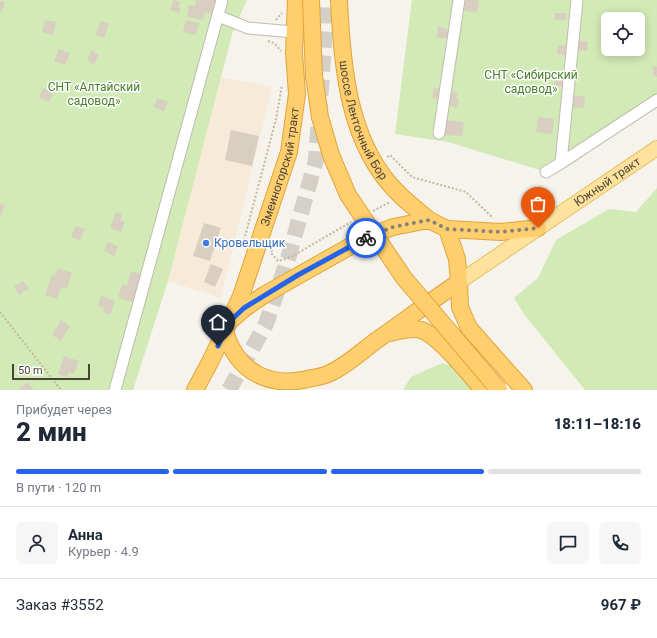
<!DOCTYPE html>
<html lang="ru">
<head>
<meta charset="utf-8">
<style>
  :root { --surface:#fff; --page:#f6f6f7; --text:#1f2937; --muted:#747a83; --line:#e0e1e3; --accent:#2563eb }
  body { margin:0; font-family:Roboto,sans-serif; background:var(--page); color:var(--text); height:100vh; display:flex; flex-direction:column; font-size:15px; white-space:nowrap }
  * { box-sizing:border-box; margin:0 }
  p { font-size:13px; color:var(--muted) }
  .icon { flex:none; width:22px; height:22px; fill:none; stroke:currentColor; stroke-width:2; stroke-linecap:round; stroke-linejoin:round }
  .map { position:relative; height:390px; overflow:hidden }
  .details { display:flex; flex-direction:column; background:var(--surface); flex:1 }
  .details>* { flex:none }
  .controls { position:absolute; left:601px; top:12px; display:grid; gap:8px }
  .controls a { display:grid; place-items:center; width:44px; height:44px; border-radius:6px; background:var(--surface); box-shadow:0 2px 10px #0003; font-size:20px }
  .scale { position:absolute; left:12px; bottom:10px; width:78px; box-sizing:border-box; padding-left:4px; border:2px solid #4b4439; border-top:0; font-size:11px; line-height:14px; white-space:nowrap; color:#4b4439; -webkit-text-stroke:3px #fff; paint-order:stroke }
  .pin { position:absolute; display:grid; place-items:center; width:34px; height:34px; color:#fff; margin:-41px -17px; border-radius:50% 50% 50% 0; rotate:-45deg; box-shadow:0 0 4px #0007 }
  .pin .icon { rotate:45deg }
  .courier { position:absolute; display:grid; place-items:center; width:40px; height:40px; margin:-20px; border:3px solid #2563eb; border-radius:50%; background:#fff; color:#222; box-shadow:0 1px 5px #0007 }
  .headline em { font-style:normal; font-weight:800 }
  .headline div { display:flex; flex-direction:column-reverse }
  .headline { display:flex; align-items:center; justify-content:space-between; height:68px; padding:0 16px }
  h1 { font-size:26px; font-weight:800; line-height:30px }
  .bar { display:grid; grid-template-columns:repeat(4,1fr); gap:6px 4px; align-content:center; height:48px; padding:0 16px }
  .bar i { height:5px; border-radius:3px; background:var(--line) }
  .bar .current { background:var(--accent) }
  .bar p { grid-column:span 4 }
  .line { display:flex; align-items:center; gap:10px; padding:0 16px; border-top:1px solid var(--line) }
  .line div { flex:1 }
  .round { display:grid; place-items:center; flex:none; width:42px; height:42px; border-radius:6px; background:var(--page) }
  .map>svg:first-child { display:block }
  .commercial { fill:#f7ead8 }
  .green { fill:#d2eab5; fill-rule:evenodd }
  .building { fill:#d8cfc1 }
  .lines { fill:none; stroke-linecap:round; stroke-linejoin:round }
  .highway-tunnel { stroke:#d4d0c8; stroke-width:16; stroke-dasharray:16 8; stroke-linecap:butt }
  .minor-casing { stroke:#c2bbae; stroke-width:13 }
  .major-casing { stroke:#e6c16a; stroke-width:16 }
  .highway-casing { stroke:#e0a43c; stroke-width:18 }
  .path { stroke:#c4b79f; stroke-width:2; stroke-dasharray:2 2; stroke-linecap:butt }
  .minor { stroke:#fff; stroke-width:11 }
  .major { stroke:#ffe39c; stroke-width:14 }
  .highway { stroke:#ffcf6e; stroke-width:16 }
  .highway-bridge-casing { stroke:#e0a43c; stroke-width:18; stroke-linecap:butt }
  .highway-bridge { stroke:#ffcf6e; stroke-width:16 }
  .done { stroke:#878178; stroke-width:4; stroke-dasharray:0 7.2 }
  .route { stroke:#2563eb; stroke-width:5 }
  .shop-dot { fill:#3f7fe0; stroke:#fff; stroke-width:1.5 }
  .labels { text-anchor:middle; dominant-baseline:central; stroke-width:3; stroke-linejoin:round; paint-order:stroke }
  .park-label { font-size:12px; fill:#4a7f2a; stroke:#fff }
  .street-label { font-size:12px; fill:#4b4439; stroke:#fff }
  .shop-label { font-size:12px; fill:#366cbe; stroke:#fff; text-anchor:start }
</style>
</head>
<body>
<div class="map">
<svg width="657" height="390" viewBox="0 0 657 390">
  <rect width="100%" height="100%" fill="#f6f3ec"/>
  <path class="commercial" d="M221 77 272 87 221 298 168 281Z"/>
  <g class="green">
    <path d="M0 0H247L233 31 168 281 133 390H0Z"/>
    <path d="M412 0H657V106L546 172 448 142 395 134ZM608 19H638V49H608Z"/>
    <path d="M657 188V390H585L524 314 514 298 538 278 556 240 609 209 636 212Z"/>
    <path d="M442 363 468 371 484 390H403L411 377Z"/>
  </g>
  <g class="building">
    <path d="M174 0 180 2 178 7 181 8 179 13 170 10Z"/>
    <path d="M196 0H217L214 14 205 12 203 20 187 17 189 5 195 6Z"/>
    <path d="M463 0H479L477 13 464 11 465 3 462 2Z"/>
    <path d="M0 1 5 2 1 13 0 12Z"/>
    <rect x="555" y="13" width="11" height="7"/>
    <path d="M45 20 56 22 53 35 42 32Z"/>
    <path d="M186 20 199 23 196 35 183 32Z"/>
    <path d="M101 21 109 24 104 38 95 35Z"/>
    <path d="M438 26 449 30 448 39 437 37Z"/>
    <path d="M578 41H588L587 51 578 50Z"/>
    <path d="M558 45 568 46 566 55 557 54Z"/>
    <path d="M59 49 70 53 65 65 54 61Z"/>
    <path d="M91 51 99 55 94 64 87 60Z"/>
    <path d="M653 66 657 67V77L653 76Z"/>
    <path d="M556 77H566L565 86H557V88H552Z"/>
    <path d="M43 88 53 93 49 102 39 97Z"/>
    <path d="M434 88 440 89 439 99 432 98Z"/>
    <path d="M452 91 458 94 456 98 459 100 456 108 447 104Z"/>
    <path d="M572 95 585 97 584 108 571 107Z"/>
    <path d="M157 98 168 102 164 111 154 107Z"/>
    <path d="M538 117 554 119 552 134 536 132Z"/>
    <path d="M446 120 464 122 462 136 444 135Z"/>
    <path d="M231 130 259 136 252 166 225 160Z"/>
    <path d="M0 203 5 206 0 216Z"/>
    <path d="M116 212 122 214 120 220 125 222 121 232 110 228Z"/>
    <path d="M204 223 221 228 210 261 193 256Z"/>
    <path d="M76 226 85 229 80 240 71 237Z"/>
    <path d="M108 242 118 246 114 256 104 251Z"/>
    <path d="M211 264 223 269 215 287 204 282Z"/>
    <path d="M58 268 72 273 67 289 61 287 57 299 45 295 52 275 55 276Z"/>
    <path d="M131 271 141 274 133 302 118 298 122 284 127 286Z"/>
    <path d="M23 281 29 288 19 295 14 287Z"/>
    <path d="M101 296 115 301 110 315 103 312 104 308 98 306Z"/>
    <path d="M61 320 70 326 61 341 52 335Z"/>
    <path d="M64 356 79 361 74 374 69 372 67 377 58 374Z"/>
    <path d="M27 382 34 390H20L19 389Z"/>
  </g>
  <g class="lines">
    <path class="highway-tunnel" d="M229 390 266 324 288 259 316 160 325 29V0"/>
    <g class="minor-casing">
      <g id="minor">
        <path d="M577 0 561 163 657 100"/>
        <path d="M218 16 248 28 294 32"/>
        <path d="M439 133 459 0"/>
        <path d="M546 172 561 163"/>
        <path d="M115 390 222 0"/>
      </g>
    </g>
    <g class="major-casing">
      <g id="major">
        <path id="s1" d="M459 282 657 148"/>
      </g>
    </g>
    <g class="highway-casing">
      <g id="highway">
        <path id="s2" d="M339 0C342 66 348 145 399 194 408 203 419 211 429 220"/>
        <path d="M447 229 501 232 538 228"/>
        <path d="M459 282 460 307 469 328 524 390"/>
        <path d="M225 331C237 373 271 389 312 378 318 377 325 376 330 373 346 366 362 351 377 340 404 321 431 301 459 282L457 259 447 229 429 220 393 227 363 239 264 295 245 308 229 322"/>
        <path d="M390 333C399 331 412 327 421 330 439 335 470 375 483 390"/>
        <path id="s3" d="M195 390 211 360 241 296 289 152 297 94 294 53 296 0"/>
      </g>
    </g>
    <g class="path">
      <path d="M276 20 282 13"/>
      <path d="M268 41 274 43 281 51"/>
      <path d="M387 157 390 155 412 177 466 192 493 218"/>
      <path d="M373 211 390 202"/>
      <path d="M274 242 271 253 278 261 291 257 351 222"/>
      <path d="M243 244 276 119 282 85"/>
      <path d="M0 312 61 390"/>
    </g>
    <use href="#minor" class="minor"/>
    <use href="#major" class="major"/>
    <use href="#highway" class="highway"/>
    <g class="highway-bridge-casing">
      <path id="highway-bridge" d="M311 0 314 76 320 117 331 155 348 195 404 278 499 390"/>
    </g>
    <use href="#highway-bridge" class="highway-bridge"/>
  </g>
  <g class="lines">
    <path class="done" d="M366 238 393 227 429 220 447 229 501 232 538 228"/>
    <path class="route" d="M218 346 229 322 244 308 298 275 366 238"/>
  </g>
  <circle class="shop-dot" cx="206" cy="243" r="4"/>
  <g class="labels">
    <g class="park-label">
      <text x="531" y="75">СНТ «Сибирский<tspan x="531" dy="14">садовод»</tspan></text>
      <text x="94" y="87">СНТ «Алтайский<tspan x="94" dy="14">садовод»</tspan></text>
    </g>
    <g class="street-label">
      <text stroke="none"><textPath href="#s2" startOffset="124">шоссе Ленточный Бор</textPath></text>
      <text stroke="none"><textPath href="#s3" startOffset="240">Змеиногорский тракт</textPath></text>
      <text stroke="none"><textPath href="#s1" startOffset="179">Южный тракт</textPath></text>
    </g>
    <g class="shop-label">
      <text x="214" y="243">Кровельщик</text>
    </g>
  </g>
</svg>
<div class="controls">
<a><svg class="icon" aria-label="locate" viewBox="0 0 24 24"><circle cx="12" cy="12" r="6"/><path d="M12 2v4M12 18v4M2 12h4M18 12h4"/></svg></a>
</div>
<div class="scale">50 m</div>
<div class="pin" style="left:538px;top:228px;background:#ea580c"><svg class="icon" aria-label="bag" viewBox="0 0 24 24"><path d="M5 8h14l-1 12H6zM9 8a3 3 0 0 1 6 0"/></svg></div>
<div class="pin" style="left:218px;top:346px;background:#1f2937"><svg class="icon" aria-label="home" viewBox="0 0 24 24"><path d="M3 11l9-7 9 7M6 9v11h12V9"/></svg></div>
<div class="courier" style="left:366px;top:238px"><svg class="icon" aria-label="bike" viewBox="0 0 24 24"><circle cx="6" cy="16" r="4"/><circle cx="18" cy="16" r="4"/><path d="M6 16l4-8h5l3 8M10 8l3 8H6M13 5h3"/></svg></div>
</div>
<section class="details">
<div class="headline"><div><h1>2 мин</h1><p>Прибудет через</p></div><em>18:11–18:16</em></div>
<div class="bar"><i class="current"></i><i class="current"></i><i class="current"></i><i></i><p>В пути · 120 m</p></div>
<div class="line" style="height:72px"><a class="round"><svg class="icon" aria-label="person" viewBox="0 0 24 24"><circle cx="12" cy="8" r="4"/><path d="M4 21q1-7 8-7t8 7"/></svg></a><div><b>Анна</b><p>Курьер · 4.9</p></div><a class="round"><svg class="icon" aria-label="chat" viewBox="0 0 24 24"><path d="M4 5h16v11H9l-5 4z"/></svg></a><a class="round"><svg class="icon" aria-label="phone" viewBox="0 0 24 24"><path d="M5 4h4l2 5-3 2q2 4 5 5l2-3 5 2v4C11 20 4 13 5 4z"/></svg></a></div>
<div class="line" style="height:52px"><div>Заказ #3552</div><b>967 ₽</b></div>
</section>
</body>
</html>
